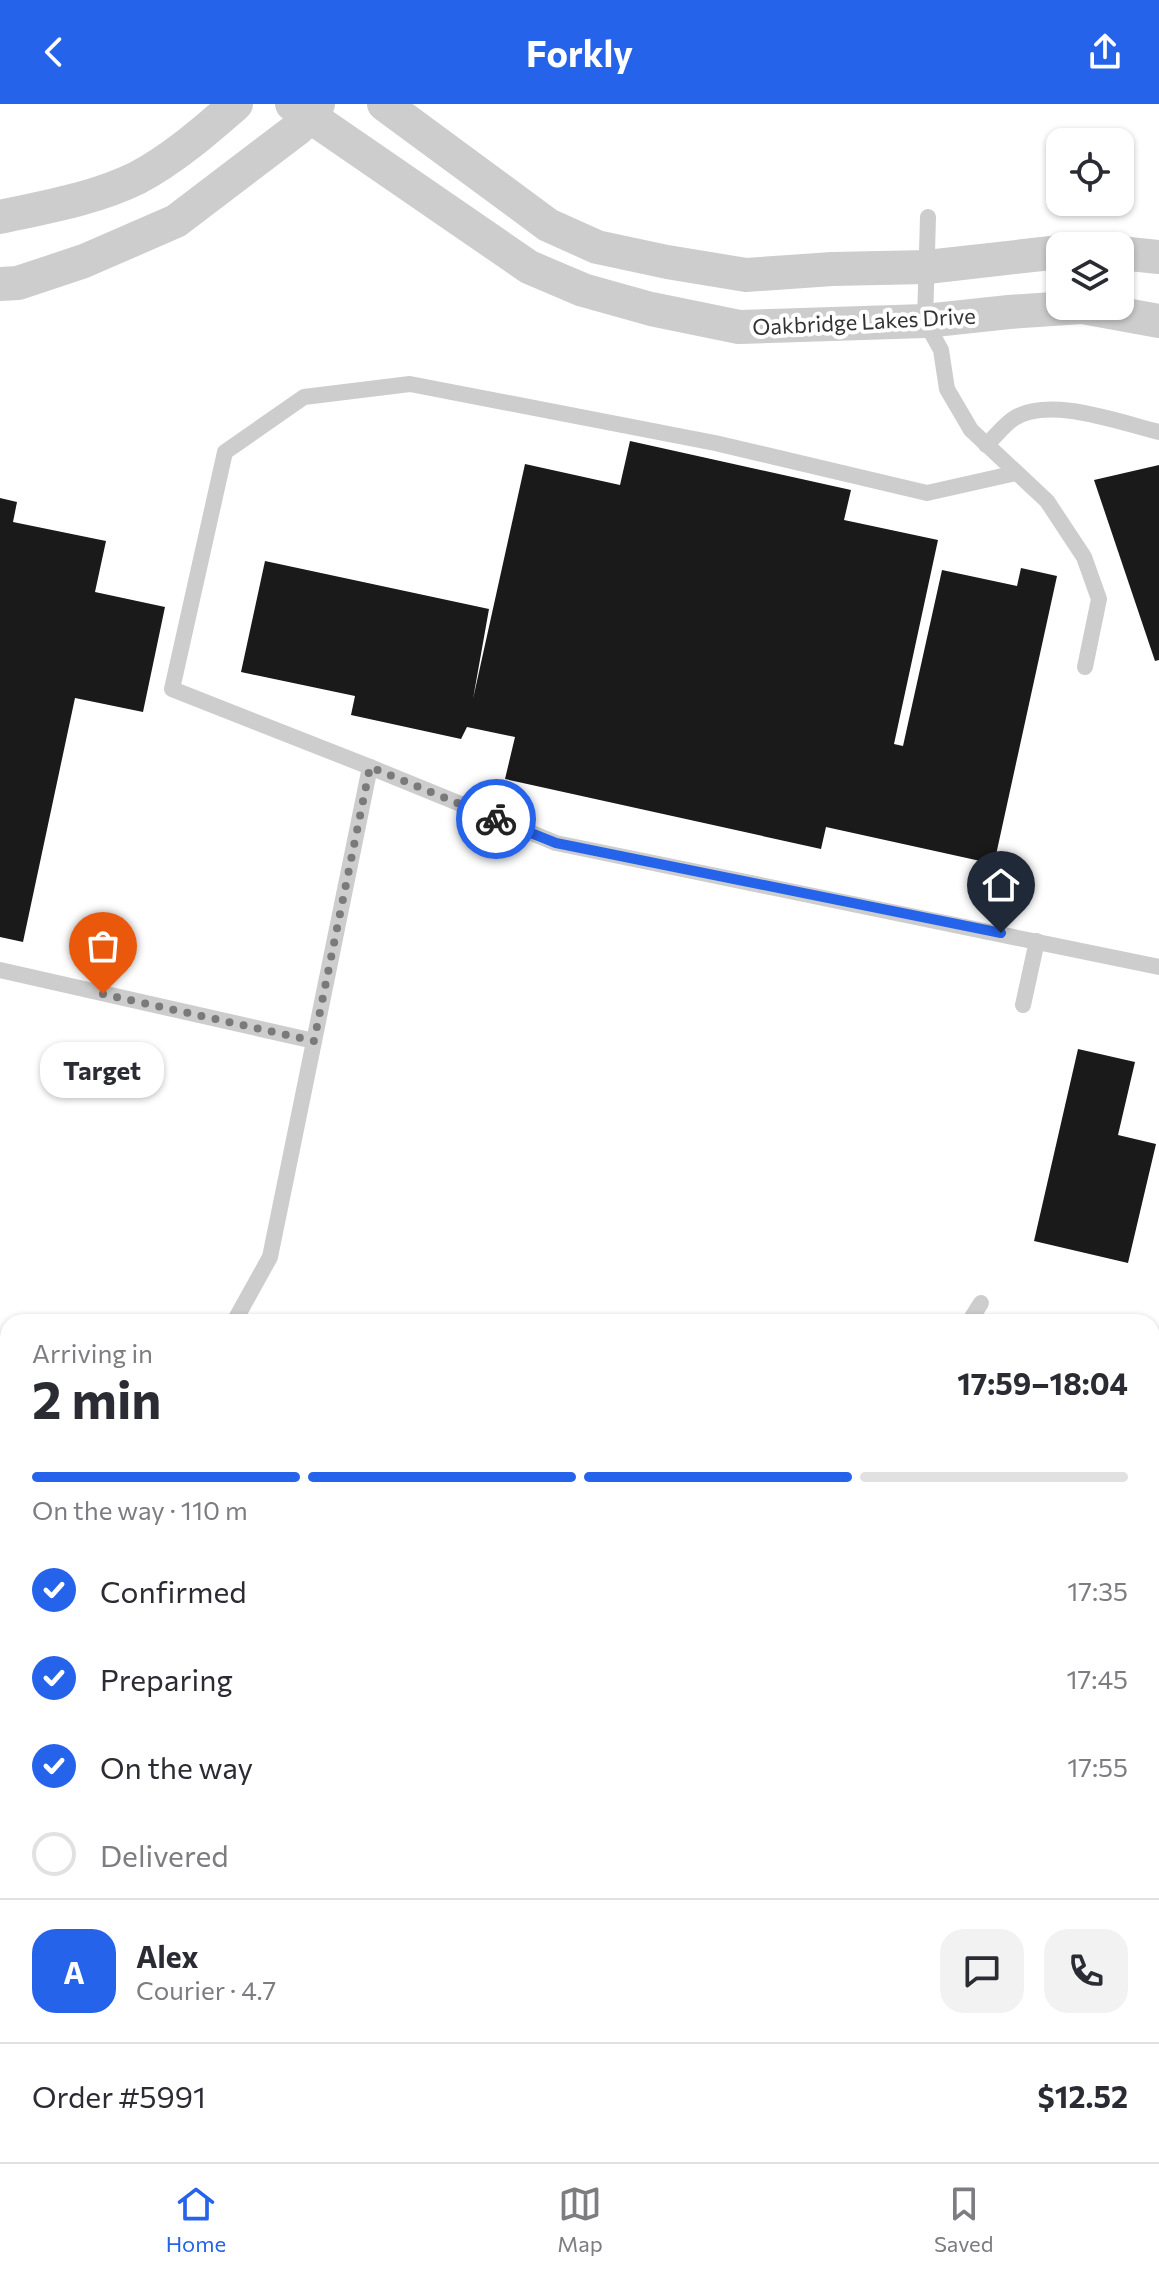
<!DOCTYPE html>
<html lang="en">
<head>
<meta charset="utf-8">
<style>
  :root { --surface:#fff; --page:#f2f2f3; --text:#2b2b33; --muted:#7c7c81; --line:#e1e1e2; --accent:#2563eb }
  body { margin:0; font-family:Commissioner,sans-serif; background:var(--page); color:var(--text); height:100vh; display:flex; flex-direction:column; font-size:30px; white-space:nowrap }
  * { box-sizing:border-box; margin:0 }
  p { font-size:26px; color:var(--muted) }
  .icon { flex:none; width:44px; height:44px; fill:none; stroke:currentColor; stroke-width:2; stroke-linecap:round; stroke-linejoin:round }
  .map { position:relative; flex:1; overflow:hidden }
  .details { position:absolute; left:0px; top:1210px; width:1160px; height:848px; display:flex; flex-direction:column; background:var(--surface); border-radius:24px 24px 0 0; box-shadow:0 2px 6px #0004 }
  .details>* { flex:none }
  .buttons { position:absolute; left:1046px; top:24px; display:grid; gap:16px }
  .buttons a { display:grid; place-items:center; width:88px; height:88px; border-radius:16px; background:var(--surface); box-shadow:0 2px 6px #0004; font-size:40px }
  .pin { position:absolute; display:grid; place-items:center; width:68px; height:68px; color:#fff; margin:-82px -34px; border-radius:50% 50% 50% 0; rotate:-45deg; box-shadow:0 0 8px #0007 }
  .pin .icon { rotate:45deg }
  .courier { position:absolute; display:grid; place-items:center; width:80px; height:80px; margin:-40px; border:6px solid #2563eb; border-radius:50%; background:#fff; color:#222; box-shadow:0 2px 10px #0007 }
  .bubble { position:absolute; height:56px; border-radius:24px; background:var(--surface); box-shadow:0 2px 6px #0004; font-size:26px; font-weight:700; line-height:56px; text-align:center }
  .head em { font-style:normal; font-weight:700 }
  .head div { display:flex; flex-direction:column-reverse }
  .head { display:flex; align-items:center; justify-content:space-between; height:136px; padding:0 32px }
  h1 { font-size:52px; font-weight:700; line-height:60px }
  .bar { display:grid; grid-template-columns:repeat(4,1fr); gap:12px 8px; align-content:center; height:96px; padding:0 32px }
  .bar i { height:10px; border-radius:6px; background:var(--line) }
  .bar .selected { background:var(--accent) }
  .bar p { grid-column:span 4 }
  .line { display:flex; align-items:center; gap:20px; padding:0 32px; border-top:2px solid var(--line) }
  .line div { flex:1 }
  .round { display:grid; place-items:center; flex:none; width:84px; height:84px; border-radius:24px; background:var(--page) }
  ol { padding:0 32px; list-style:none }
  li { display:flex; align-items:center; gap:24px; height:88px }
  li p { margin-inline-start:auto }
  li .icon { padding:8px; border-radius:50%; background:var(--accent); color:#fff; stroke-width:4 }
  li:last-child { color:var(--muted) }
  li i { width:44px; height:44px; border:4px solid var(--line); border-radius:50% }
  header { display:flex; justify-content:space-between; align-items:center; height:104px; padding:0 32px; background:var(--accent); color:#fff; font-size:36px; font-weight:700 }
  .menu { display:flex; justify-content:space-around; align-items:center; height:112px; border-top:2px solid var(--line); background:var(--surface); font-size:22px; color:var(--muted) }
  .menu a { display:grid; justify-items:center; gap:4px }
  .menu .selected { color:var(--accent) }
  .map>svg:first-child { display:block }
  .building { fill:#1a1a1a }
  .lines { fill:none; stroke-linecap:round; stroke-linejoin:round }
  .service { stroke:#cdcdcd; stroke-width:16 }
  .minor { stroke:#cdcdcd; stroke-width:34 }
  .primary { stroke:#ababab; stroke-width:44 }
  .done { stroke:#7a7a7a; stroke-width:8; stroke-dasharray:0 14.4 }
  .route { stroke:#2563eb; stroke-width:10 }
  .labels { text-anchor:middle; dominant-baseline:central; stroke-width:8; stroke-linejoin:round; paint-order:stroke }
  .street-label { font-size:22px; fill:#333; stroke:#fff }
</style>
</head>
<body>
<header><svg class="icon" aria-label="back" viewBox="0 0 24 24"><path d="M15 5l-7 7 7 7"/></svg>Forkly<svg class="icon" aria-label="share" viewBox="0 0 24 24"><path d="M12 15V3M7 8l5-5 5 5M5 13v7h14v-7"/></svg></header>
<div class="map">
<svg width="1159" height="2058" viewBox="0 0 1159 2058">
  <rect width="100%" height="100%" fill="#fff"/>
  <g class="building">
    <path d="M630 337 851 386 844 416 938 436 894 640 903 642 942 466 1017 482 1021 464 1057 472 994 760 826 723 821 745 505 675 515 633 467 623 461 635 351 611 355 592 241 568 265 457 489 505 473 595 525 360 620 381Z"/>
    <path d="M1159 361V556L1155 557 1094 376Z"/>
    <path d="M0 394 17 398 13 418 106 437 95 488 165 503 143 608 75 594 23 838 0 833Z"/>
    <path d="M1078 945 1135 958 1118 1031 1156 1040 1128 1159 1034 1137Z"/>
  </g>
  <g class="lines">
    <g class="service">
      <path d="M928 113 925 217 941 246 947 285 971 326 1047 397 1084 453 1099 495 1085 563"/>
      <path d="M986 341C995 333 1003 322 1013 315 1048 291 1121 319 1159 328"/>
      <path d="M370 663 556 739 1159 863"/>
      <path d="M0 866 314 937"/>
      <path d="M1023 901 1037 837"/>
      <path d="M234 1218 270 1153 370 663 172 585 225 348 304 293 410 280 715 339 927 389 1016 369"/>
      <path d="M969 1218 981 1199"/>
      <path d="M0 1387 8 1389"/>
      <path d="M0 1507 8 1506"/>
      <path d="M0 1535 7 1558"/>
      <path d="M1152 1581 1159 1582"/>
    </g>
    <g class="minor">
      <path d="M292 0 529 163 583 186 651 205 739 223 925 217 1009 208 1082 203 1159 217"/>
      <path d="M384 0 548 121 597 143 667 158 746 171 832 165 927 163 1060 148"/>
      <path d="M0 113C46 103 94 95 137 74 173 55 205 27 236 0"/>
      <path d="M1120 149 1159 153"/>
      <path d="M0 180 18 179 84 157 176 117 297 25 310 13 318 0"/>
    </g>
    <g class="primary">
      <path d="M1152 1642 1159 1617"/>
      <path d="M0 1861 8 1854"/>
      <path d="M0 1987 8 1990"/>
      <path d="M184 2050 207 2058"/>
      <path d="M565 2050 585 2058"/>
      <path d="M683 2050 708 2058"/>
      <path d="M0 2058 18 2050"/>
      <path d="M1006 2058 1009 2050"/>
      <path d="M1054 2058 1056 2050"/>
    </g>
  </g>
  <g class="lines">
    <path class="done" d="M103 890 314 937 370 663 496 715"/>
    <path class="route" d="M496 715 556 739 1001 829"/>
  </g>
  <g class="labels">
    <g class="street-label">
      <text transform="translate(864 217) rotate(-3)">Oakbridge Lakes Drive</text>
    </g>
  </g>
</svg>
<div class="buttons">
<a><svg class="icon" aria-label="locate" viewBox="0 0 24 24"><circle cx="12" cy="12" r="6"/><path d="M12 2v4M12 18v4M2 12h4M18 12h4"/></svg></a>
<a><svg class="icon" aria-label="layers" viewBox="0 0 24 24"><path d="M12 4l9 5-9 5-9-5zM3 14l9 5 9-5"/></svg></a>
</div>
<div class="pin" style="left:103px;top:890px;background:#ea580c"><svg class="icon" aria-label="bag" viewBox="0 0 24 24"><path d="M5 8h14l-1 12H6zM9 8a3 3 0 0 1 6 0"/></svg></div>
<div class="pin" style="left:1001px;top:829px;background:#1f2937"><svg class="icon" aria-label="home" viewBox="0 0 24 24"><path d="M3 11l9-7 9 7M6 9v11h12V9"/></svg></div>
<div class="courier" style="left:496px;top:715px"><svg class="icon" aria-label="bike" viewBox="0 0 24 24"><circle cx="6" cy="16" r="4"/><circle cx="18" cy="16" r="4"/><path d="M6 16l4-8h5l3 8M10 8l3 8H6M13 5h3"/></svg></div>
<div class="bubble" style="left:40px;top:938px;width:124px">Target</div>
<section class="details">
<div class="head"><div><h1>2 min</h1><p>Arriving in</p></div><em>17:59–18:04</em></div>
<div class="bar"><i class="selected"></i><i class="selected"></i><i class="selected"></i><i></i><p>On the way · 110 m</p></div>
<ol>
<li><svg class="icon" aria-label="check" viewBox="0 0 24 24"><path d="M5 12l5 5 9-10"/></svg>Confirmed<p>17:35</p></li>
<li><svg class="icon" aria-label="check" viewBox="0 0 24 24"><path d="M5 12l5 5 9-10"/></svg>Preparing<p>17:45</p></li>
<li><svg class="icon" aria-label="check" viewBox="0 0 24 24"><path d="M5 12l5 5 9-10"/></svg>On the way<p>17:55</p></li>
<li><i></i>Delivered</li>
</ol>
<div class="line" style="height:144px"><b class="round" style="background:var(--accent);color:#fff">A</b><div><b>Alex</b><p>Courier · 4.7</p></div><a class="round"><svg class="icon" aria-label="chat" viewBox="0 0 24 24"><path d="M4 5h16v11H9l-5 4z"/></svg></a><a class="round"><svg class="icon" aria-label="phone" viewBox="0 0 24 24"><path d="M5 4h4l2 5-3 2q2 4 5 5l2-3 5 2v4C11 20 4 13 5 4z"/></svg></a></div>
<div class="line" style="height:104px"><div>Order #5991</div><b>$12.52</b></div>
</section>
</div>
<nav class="menu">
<a class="selected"><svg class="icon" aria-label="home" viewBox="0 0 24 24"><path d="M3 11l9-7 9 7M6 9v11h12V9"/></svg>Home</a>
<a><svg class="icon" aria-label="map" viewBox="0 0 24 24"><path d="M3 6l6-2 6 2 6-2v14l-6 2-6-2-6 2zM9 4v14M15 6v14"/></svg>Map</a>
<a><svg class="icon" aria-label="saved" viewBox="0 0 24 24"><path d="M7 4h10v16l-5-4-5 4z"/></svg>Saved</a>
</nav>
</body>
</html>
